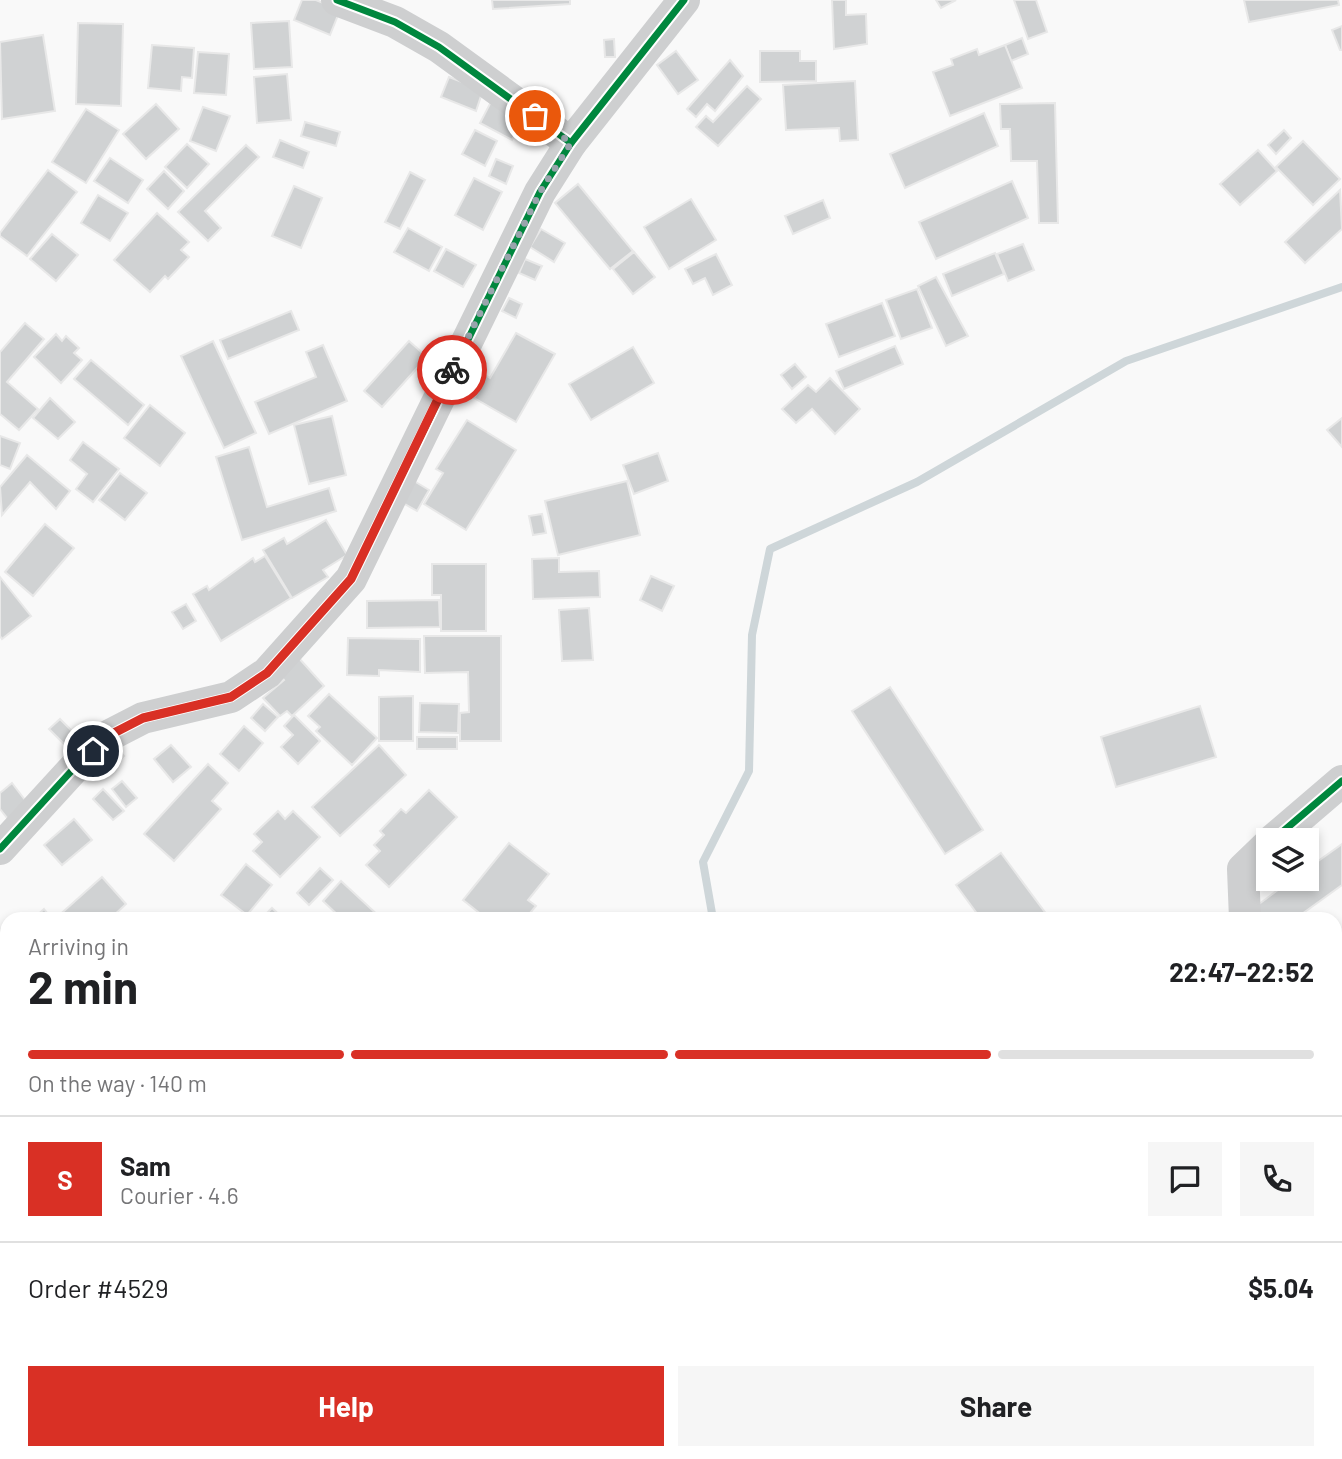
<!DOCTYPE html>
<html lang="en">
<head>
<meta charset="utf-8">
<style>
  :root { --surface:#fff; --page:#f6f6f6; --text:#202124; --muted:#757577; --line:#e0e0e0; --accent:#d93025 }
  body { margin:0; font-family:Barlow,sans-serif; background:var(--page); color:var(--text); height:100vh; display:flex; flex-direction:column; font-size:26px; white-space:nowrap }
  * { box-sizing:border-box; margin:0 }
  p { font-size:23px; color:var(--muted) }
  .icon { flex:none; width:38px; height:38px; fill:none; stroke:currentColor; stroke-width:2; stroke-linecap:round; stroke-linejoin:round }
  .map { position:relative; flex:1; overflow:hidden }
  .details { position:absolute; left:0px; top:912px; width:1342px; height:548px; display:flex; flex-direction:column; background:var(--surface); border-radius:21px 21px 0 0; box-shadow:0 4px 10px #0003 }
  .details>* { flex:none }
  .fabs { position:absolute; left:1256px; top:828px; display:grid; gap:14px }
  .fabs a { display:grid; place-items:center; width:63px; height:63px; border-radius:0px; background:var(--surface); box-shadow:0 4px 10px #0003; font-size:35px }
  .pin { position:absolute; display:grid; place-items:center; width:60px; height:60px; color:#fff; margin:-30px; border:4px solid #fff; border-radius:50%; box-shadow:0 2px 7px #0007 }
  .courier { position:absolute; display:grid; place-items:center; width:70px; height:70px; margin:-35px; border:5px solid #d93025; border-radius:50%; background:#fff; color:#222; box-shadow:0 2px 9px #0007 }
  .overview em { font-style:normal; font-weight:700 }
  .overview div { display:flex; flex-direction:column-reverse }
  .overview { display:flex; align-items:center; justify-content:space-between; height:119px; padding:0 28px }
  h1 { font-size:46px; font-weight:700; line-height:52px }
  .bar { display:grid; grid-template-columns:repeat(4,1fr); gap:10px 7px; align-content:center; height:84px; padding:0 28px }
  .bar i { height:9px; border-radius:5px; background:var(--line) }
  .bar .current { background:var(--accent) }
  .bar p { grid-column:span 4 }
  .line { display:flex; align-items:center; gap:18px; padding:0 28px; border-top:2px solid var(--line) }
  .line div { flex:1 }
  .round { display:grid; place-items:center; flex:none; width:74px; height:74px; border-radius:0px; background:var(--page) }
  .button { display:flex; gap:14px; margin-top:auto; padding:14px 28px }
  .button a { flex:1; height:80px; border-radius:0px; background:var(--accent); color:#fff; font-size:28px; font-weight:700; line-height:80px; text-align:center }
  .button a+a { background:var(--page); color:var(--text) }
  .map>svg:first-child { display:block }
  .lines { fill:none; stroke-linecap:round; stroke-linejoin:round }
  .stream { stroke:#ced6d9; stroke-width:8 }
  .building { fill:#d0d2d3; stroke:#e8e8e8; stroke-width:2 }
  .minor { stroke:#cecfd0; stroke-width:32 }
  .cycleway-casing { stroke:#fff; stroke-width:11 }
  .cycleway { stroke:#00873e; stroke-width:7 }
  .done { stroke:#99a4ac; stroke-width:7; stroke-dasharray:0 12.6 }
  .route { stroke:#d93025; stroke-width:9 }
</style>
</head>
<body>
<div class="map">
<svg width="1342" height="1459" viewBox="0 0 1342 1459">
  <rect width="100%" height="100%" fill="#f9f9f9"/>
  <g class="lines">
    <g class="stream">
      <path d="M713 919 703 862 749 771 752 635 770 549 917 482 1126 361 1342 287"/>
      <path d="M733 1459 734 1452"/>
    </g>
  </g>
  <g class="building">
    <path d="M302 0H316L340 10 330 35 294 20Z"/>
    <path d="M492 0H570V4L493 9Z"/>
    <path d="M832 0H846V15L866 14 867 44 834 49Z"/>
    <path d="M936 0H956L941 8Z"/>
    <path d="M1014 0H1036L1047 32 1028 39Z"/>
    <path d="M1244 0H1338L1339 5 1249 22Z"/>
    <path d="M289 21 292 67 254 69 251 23Z"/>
    <path d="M78 23 123 24 121 106 76 104Z"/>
    <path d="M1342 26V50H1340L1332 30Z"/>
    <path d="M43 35 55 111 2 119 0 42Z"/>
    <path d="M1022 38 1028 54 1011 61 1005 45Z"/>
    <path d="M614 39 615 57H605L604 40Z"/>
    <path d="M152 45 194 48 192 78 182 77 181 91 148 88Z"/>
    <path d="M1005 45 1022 88 950 116 933 72 953 65 951 59 977 49 979 55Z"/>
    <path d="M676 51 698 80 678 94 657 65Z"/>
    <path d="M760 51H800V61H816V81L760 82Z"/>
    <path d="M198 52 229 54 226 95 194 93Z"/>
    <path d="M730 60 743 76 715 111 707 104 696 117 687 109Z"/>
    <path d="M287 74 291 120 257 123 254 77Z"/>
    <path d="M449 77 483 90 476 111 441 97Z"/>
    <path d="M855 81 858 140 840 141 839 128 786 130 783 85Z"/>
    <path d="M747 86 761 99 718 146 696 127 706 116 713 122Z"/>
    <path d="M494 96 526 113 512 140 480 123Z"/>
    <path d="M1055 103 1058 223H1039L1037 161H1011L1010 129H1001L1000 104Z"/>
    <path d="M156 104 179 129 146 159 123 134Z"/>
    <path d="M203 107 230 116 216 151 190 141Z"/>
    <path d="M86 109 119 130 86 183 52 162Z"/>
    <path d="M984 113 998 146 905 188 890 154Z"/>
    <path d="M305 122 340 132 336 146 301 136Z"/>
    <path d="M475 130 497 141 485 166 462 154Z"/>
    <path d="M1284 130 1291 138 1276 154 1268 145Z"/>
    <path d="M280 140 309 152 303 168 273 157Z"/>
    <path d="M1303 141 1340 179 1313 205 1276 167Z"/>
    <path d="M187 144 209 164 187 188 165 167Z"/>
    <path d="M246 145 259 157 205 211 221 228 208 241 178 212Z"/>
    <path d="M1258 150 1277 171 1240 205 1220 184Z"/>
    <path d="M110 158 143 180 128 203 94 181Z"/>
    <path d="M496 159 513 166 506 184 489 176Z"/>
    <path d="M48 170 77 192 27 256 0 236V233Z"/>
    <path d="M164 171 184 191 168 209 147 189Z"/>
    <path d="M410 172 425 180 400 229 385 222Z"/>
    <path d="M474 178 502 192 483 230 455 215Z"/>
    <path d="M1012 181 1028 218 936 259 919 222Z"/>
    <path d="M578 184 633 251 610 269 555 203Z"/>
    <path d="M294 186 322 198 301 248 272 236Z"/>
    <path d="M1340 190 1342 229 1305 263 1285 242Z"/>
    <path d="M98 195 128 213 110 241 81 223Z"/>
    <path d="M691 199 716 240 669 269 644 227Z"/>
    <path d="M823 200 830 218 793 234 785 216Z"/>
    <path d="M157 213 189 242 181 250 189 257 168 279 165 276 150 292 114 260Z"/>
    <path d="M408 228 442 247 429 271 394 252Z"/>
    <path d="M541 229 565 243 554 262 530 247Z"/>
    <path d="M52 234 78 255 56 281 30 259Z"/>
    <path d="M1023 244 1034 270 1008 281 997 254Z"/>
    <path d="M446 249 476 265 463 287 434 271Z"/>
    <path d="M634 252 655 277 633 294 613 269Z"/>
    <path d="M995 253 1004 274 952 296 943 274Z"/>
    <path d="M716 254 732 285 713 295 705 278 693 284 685 269Z"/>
    <path d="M525 259 542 266 535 280 519 273Z"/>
    <path d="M936 277 968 336 946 346 918 286Z"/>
    <path d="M917 289 932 328 901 339 886 300Z"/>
    <path d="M509 298 522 304 516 318 502 311Z"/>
    <path d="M882 303 895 336 839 357 826 324Z"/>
    <path d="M291 311 299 330 228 359 220 340Z"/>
    <path d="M25 323 44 339 7 382 38 409 19 430 0 414V352Z"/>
    <path d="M516 333 555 354 516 422 474 398 478 392 469 387 478 371 490 378Z"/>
    <path d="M56 334 62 341 66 336 79 348 74 353 82 360 61 383 34 357Z"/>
    <path d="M213 341 256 433 224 448 181 356Z"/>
    <path d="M409 341 427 357 382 407 364 391Z"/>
    <path d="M323 345 347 401 269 434 255 402 316 377 306 352Z"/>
    <path d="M895 346 903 364 844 389 836 371Z"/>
    <path d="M633 347 654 383 591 420 569 384Z"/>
    <path d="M91 360 144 405 128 425 74 379Z"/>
    <path d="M795 364 806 377 792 389 781 375Z"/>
    <path d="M830 378 860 409 835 434 812 409 796 423 782 409 808 385 816 392Z"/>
    <path d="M50 398 75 422 58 439 33 418Z"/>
    <path d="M150 405 185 433 160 466 124 438Z"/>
    <path d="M332 416 346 475 309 484 294 425Z"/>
    <path d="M1342 418V447L1327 430Z"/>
    <path d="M467 420 516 450 466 530 424 504 443 473 436 469Z"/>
    <path d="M0 436 20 443 10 469 0 465Z"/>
    <path d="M83 442 119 469 93 502 76 489 87 474 70 460Z"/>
    <path d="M249 447 267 507 329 488 336 511 242 540 216 457Z"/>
    <path d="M658 453 668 481 634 494 623 465Z"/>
    <path d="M27 455 70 491 56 509 30 482 2 515 0 487Z"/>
    <path d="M120 473 147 493 125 520 99 500Z"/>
    <path d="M409 478 429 490 417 511 396 499Z"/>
    <path d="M627 481 640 535 558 555 545 501Z"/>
    <path d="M542 514 546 533 533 535 529 516Z"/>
    <path d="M326 520 347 555 323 570 328 577 292 598 263 550 284 538 287 544Z"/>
    <path d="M45 524 74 548 33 596 5 572Z"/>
    <path d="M265 556 291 598 221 641 193 594 207 586 209 590 253 558 255 562Z"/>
    <path d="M559 558V572L599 571 600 597 533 599 532 559Z"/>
    <path d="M432 564H486V631H441V595H432Z"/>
    <path d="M651 576 674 586 662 611 640 600Z"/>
    <path d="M0 577 31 616 2 639 0 636Z"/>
    <path d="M439 600 440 627 367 628V601Z"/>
    <path d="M186 604 196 621 183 629 172 612Z"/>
    <path d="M589 608 593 660 562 661 559 610Z"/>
    <path d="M424 636H501V741H460V713L469 712 468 672 425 673Z"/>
    <path d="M348 638 420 639V672L379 670V676L347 675Z"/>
    <path d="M297 656 324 686 292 716 287 711 280 716 263 698 284 680 279 673Z"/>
    <path d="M890 687 983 830 945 854 852 711Z"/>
    <path d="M329 694 377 738 352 765 316 731 320 727 308 716Z"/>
    <path d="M413 696V741H379V697Z"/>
    <path d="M420 703 459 704 458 733 419 732Z"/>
    <path d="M263 704 278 717 265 731 251 718Z"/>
    <path d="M1200 706 1216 757 1116 787 1101 737Z"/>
    <path d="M294 715 320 741 298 764 281 747 293 735 284 726Z"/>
    <path d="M60 719 74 733 64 744 49 729Z"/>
    <path d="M244 726 263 743 239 771 220 754Z"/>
    <rect x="417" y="737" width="40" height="12"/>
    <path d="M171 745 191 767 173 782 154 759Z"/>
    <path d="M379 745 406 775 340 836 312 807Z"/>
    <path d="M114 746 124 756 105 774 96 764Z"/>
    <path d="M208 764 228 783 212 801 221 809 174 861 144 834Z"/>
    <path d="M122 781 137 798 126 807 112 789Z"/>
    <path d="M12 783 28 804 8 819 0 809V793Z"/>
    <path d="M103 789 124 811 113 820 93 799Z"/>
    <path d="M429 790 457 817 389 887 366 865 380 851 374 845 384 835 380 831 401 809 406 813Z"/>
    <path d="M278 811 285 819 293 811 320 837 280 877 253 851 262 842 254 834Z"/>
    <path d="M74 819 92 840 62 865 44 845Z"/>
    <path d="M509 843 549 874 528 900 536 906 525 919H487L463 900Z"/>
    <path d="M1342 844V885L1295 919H1257L1251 910 1294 878H1307V869Z"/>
    <path d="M1001 853 1050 919H981L956 885Z"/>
    <path d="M246 864 272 885 247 915 221 895Z"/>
    <path d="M320 868 333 880 309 905 297 893Z"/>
    <path d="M102 877 126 904 110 919H55Z"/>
    <path d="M341 881 382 919H342L323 901Z"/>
    <path d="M272 908 284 919H261Z"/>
    <path d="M44 909 52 919H33Z"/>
    <path d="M0 929 7 940V1010L0 1015Z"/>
    <path d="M1 1243 7 1249V1295L0 1288Z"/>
    <path d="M0 1429 7 1437V1452H28L31 1458 0 1459Z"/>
    <path d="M250 1452H286L278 1459H255Z"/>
    <path d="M298 1452H344L336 1459H290Z"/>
    <path d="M353 1452H382L387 1459H345Z"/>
    <path d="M583 1452H596L601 1459H573Z"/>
    <path d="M1226 1452H1301L1302 1459H1227Z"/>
  </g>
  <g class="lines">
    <g class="minor">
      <path d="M337 0 395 22 439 47 571 143"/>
      <path d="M1273 840 1342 781"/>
      <path d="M0 849 76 766 110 735 143 718 231 697 267 673 351 579 540 192 571 143 684 0"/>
      <path d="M1245 919 1243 869 1269 844"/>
      <path d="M0 1159 7 1162"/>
      <path d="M232 1452 235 1459"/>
    </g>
    <g class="cycleway-casing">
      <g id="cycleway">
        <path d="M337 0 395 22 439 47 571 143"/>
        <path d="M1273 840 1342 781"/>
        <path d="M0 849 76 766 110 735 143 718 231 697 267 673 351 579 540 192 571 143 684 0"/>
      </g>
    </g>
    <use href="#cycleway" class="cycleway"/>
  </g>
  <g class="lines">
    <path class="done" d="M452 370 540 192 571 143 535 116"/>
    <path class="route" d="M93 751 110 735 143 718 231 697 267 673 351 579 452 370"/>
  </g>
</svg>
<div class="fabs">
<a><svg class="icon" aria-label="layers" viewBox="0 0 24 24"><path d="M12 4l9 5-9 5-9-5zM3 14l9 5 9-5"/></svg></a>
</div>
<div class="pin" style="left:535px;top:116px;background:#ea580c"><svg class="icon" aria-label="bag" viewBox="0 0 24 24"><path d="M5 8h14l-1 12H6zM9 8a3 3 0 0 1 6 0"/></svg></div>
<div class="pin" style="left:93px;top:751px;background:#1f2937"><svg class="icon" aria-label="home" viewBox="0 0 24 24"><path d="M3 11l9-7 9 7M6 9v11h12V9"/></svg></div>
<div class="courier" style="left:452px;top:370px"><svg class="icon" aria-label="bike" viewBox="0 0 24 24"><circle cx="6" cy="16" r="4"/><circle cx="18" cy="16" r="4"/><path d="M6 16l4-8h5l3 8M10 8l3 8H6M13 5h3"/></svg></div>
<section class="details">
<div class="overview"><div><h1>2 min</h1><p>Arriving in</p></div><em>22:47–22:52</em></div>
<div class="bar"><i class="current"></i><i class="current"></i><i class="current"></i><i></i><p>On the way · 140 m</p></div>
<div class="line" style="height:126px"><b class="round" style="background:var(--accent);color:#fff">S</b><div><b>Sam</b><p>Courier · 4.6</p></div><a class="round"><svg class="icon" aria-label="chat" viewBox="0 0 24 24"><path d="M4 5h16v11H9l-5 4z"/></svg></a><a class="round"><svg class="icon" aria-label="phone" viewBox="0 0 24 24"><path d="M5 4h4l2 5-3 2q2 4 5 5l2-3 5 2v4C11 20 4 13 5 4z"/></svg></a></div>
<div class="line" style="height:91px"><div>Order #4529</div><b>$5.04</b></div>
<div class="button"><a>Help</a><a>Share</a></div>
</section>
</div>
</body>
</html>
